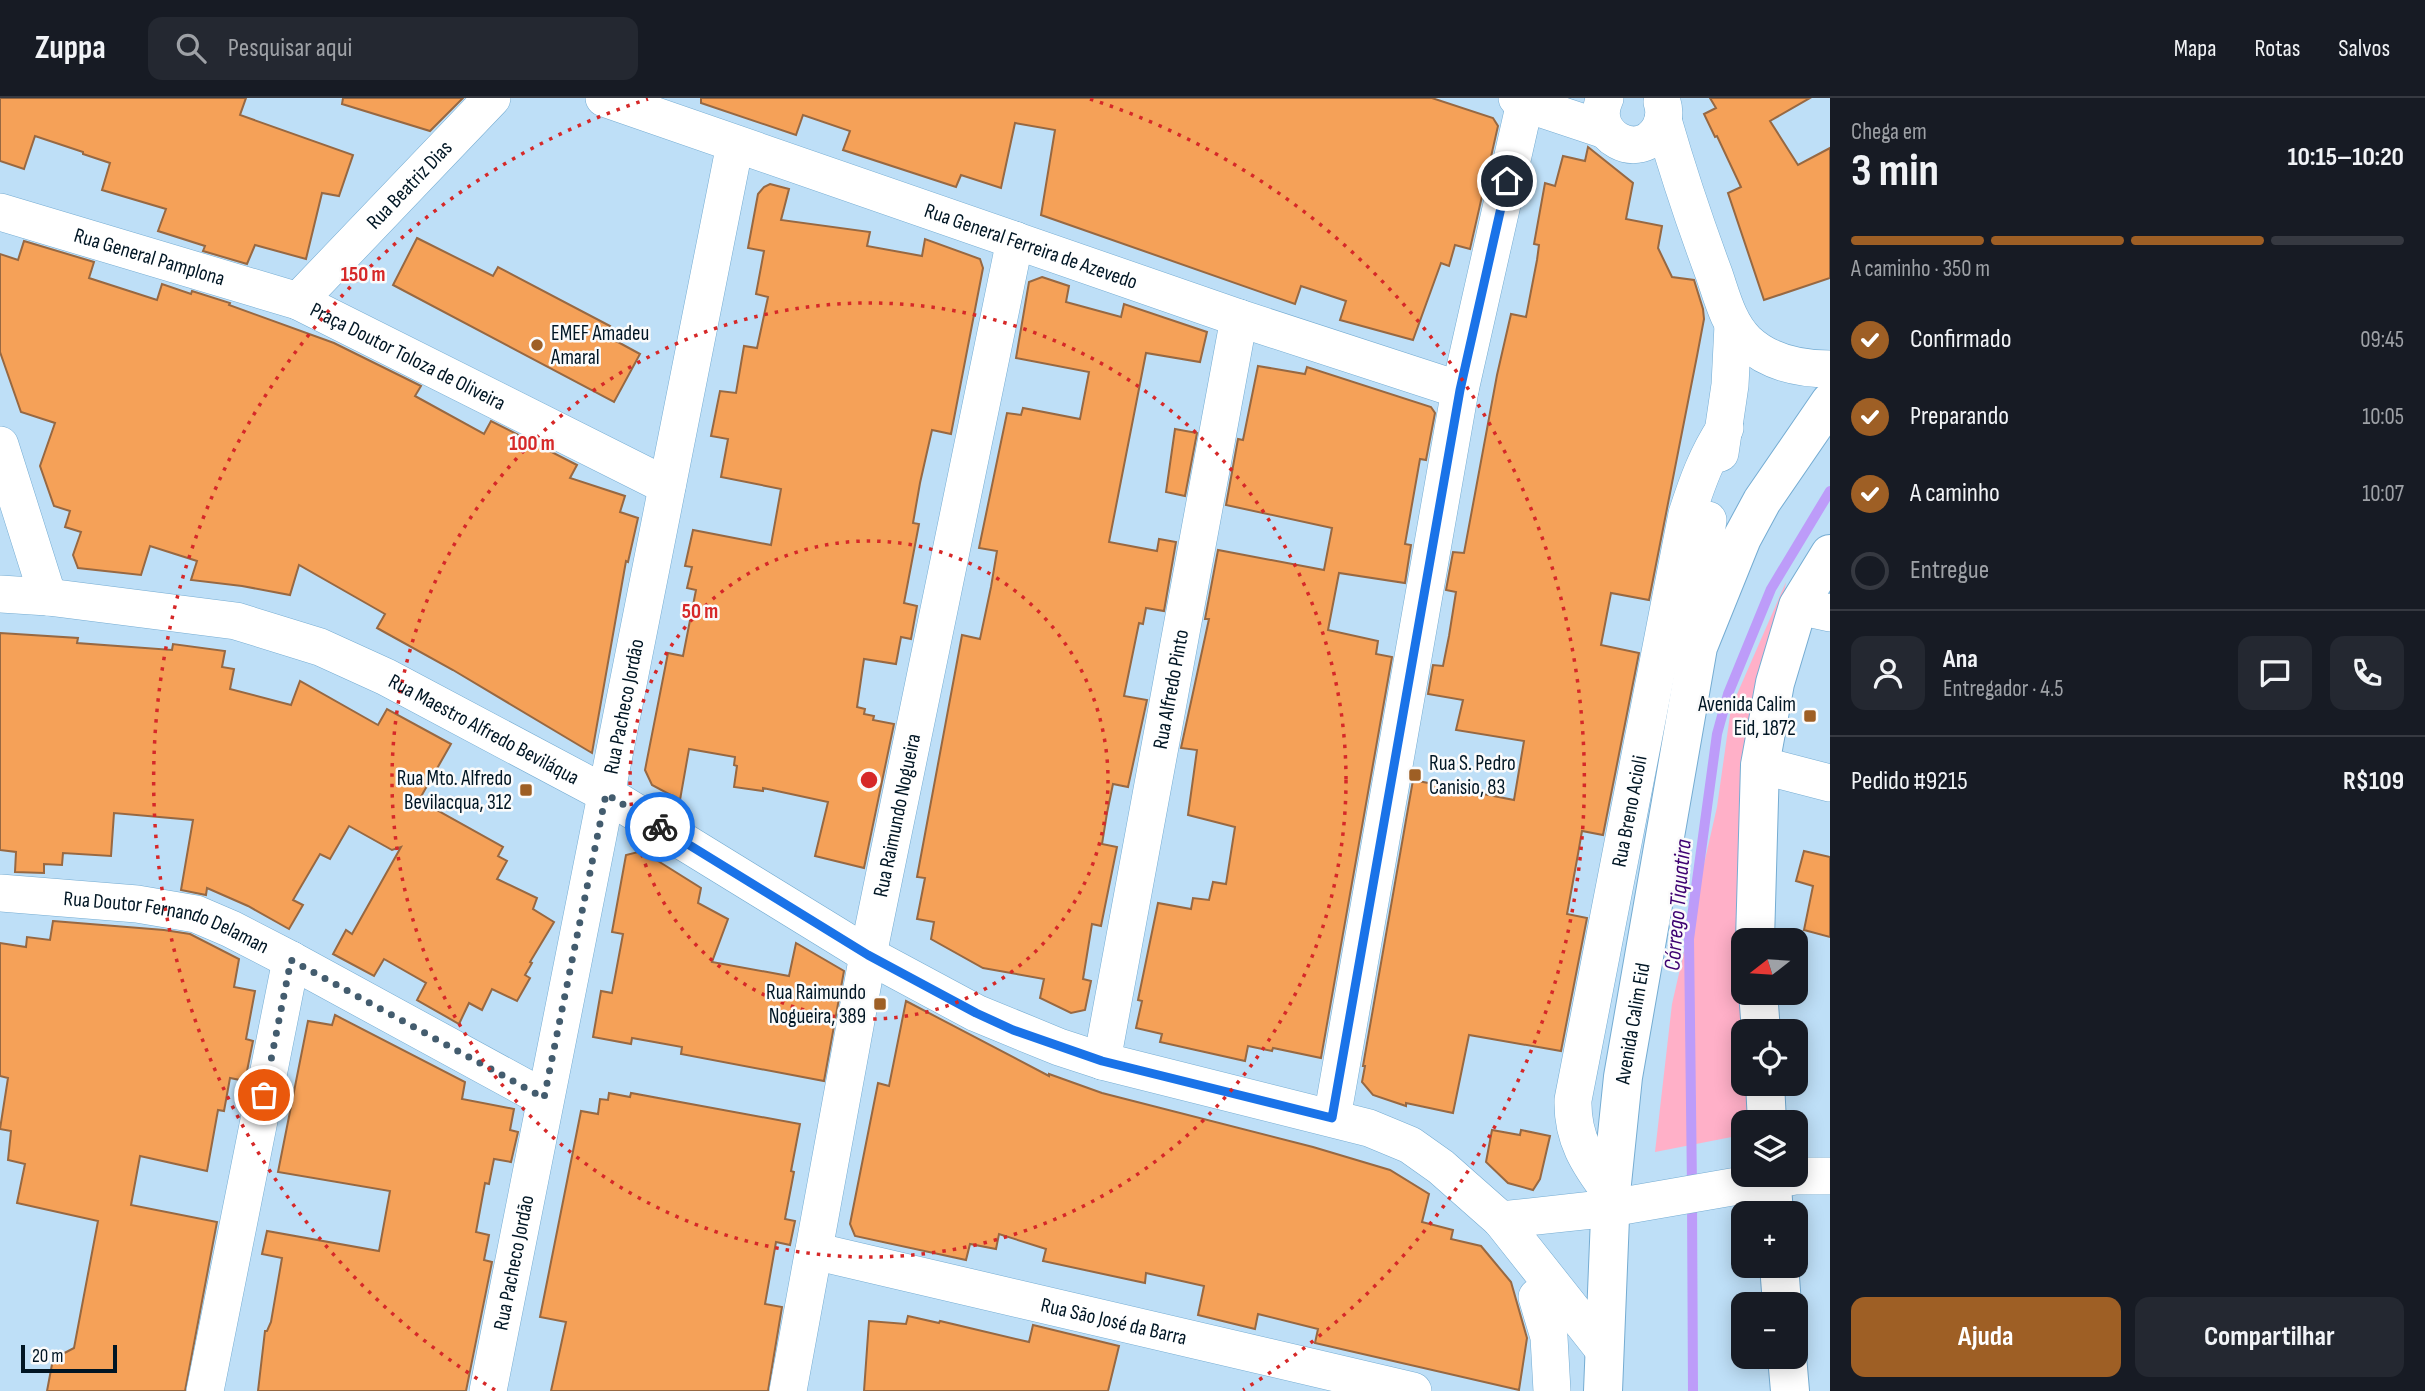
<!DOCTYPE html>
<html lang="pt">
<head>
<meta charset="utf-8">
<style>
  :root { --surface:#171b24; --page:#242831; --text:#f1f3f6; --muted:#9ea1a6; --line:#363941; --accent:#9e5f25 }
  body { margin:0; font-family:"Sofia Sans Condensed",sans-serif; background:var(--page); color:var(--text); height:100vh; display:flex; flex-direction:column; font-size:26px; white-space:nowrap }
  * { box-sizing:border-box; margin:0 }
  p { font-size:23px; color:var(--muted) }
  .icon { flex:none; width:38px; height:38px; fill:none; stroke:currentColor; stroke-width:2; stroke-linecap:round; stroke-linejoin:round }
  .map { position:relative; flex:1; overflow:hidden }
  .details { display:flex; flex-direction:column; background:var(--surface); width:595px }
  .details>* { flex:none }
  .needle { width:46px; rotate:253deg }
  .fabs { position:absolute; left:1731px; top:830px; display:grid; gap:14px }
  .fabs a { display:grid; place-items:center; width:77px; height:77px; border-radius:14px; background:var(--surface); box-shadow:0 4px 18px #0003; font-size:35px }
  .scale { position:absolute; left:21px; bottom:18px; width:96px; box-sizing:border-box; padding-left:7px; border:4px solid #011624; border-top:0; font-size:19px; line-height:24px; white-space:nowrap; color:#011624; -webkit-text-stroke:5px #fbfbfb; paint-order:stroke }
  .pin { position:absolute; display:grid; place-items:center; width:60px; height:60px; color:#fff; margin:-30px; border:4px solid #fff; border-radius:50%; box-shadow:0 2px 7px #0007 }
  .courier { position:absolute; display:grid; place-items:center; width:70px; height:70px; margin:-35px; border:5px solid #1a73e8; border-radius:50%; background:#fff; color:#222; box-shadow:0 2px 9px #0007 }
  .overview em { font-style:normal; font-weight:700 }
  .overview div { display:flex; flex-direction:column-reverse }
  .overview { display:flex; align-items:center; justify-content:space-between; height:119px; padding:0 21px }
  h1 { font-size:46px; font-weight:700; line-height:52px }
  .bar { display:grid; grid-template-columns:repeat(4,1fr); gap:10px 7px; align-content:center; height:84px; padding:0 21px }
  .bar i { height:9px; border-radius:5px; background:var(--line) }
  .bar .current { background:var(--accent) }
  .bar p { grid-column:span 4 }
  .line { display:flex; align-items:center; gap:18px; padding:0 21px; border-top:2px solid var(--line) }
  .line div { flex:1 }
  .round { display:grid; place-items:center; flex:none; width:74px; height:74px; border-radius:14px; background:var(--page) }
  ol { padding:0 21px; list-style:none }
  li { display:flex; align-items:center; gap:21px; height:77px }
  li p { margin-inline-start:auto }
  li .icon { padding:7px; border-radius:50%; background:var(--accent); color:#fff; stroke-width:4 }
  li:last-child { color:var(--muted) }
  li i { width:38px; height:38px; border:4px solid var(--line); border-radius:50% }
  .cta { display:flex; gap:14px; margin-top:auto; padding:14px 21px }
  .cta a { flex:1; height:80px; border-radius:14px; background:var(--accent); color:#fff; font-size:28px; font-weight:700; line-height:80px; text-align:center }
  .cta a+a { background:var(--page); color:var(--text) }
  header { display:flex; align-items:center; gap:42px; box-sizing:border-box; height:98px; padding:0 35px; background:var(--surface); border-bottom:2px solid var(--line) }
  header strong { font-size:33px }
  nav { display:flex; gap:38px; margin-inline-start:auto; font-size:24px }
  .search { width:490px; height:63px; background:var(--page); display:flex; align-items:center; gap:18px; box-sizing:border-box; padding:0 24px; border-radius:14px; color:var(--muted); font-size:26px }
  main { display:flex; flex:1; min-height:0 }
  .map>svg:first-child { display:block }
  .green { fill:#ffb0c8 }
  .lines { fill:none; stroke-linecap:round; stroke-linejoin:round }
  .stream { stroke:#bd9cf9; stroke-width:10 }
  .building { fill:#f5a158; stroke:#976842; stroke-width:2 }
  .minor-casing { stroke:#75acd2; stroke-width:38 }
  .major-casing { stroke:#75acd2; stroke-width:40 }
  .minor { stroke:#fff; stroke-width:37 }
  .major { stroke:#fff; stroke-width:38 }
  .done { stroke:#435c6e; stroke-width:7; stroke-dasharray:0 12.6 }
  .route { stroke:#1a73e8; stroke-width:9 }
  .ring { fill:none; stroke:#d62828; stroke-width:3.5; stroke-dasharray:3.5 7 }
  .poi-dot { fill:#9e5f25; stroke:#fbfbfb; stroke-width:2.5 }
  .labels { text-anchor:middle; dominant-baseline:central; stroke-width:5; stroke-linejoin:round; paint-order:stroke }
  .street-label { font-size:21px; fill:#011624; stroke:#fbfbfb }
  .poi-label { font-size:21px; fill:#011624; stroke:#fbfbfb; text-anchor:end }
  .water-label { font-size:23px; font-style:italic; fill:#3d0071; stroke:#fbfbfb }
  .centre { fill:#d62828; stroke:#fbfbfb; stroke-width:3.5 }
  .ring-label { font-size:21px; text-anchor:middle; font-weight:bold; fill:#d62828; stroke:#fbfbfb; stroke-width:5; stroke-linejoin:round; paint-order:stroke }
</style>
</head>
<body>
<header>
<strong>Zuppa</strong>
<div class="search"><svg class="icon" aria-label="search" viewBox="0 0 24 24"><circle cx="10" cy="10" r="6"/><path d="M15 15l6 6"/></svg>Pesquisar aqui</div>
<nav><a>Mapa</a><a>Rotas</a><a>Salvos</a></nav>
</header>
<main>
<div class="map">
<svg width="1830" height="1293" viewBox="0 0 1830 1293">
  <rect width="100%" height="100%" fill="#bedff7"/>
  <path class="green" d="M1786 484 1746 710 1743 842V985H1754L1745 1024H1743L1742 1037 1655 1054 1672 906 1717 709 1731 610Z"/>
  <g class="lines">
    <g class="stream">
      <path d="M1692 1089 1689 841 1717 636 1728 596 1771 491 1830 393"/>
      <path d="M1692 1104 1693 1293"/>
    </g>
  </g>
  <g class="building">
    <path d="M0 0H246L240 17 353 57 339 98 322 95 306 161 255 147 247 166 203 153 205 148 158 133 166 111 102 92 110 65 83 56V54L35 38 24 71 0 63Z"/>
    <path d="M343 0H463L430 33 342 6Z"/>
    <path d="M701 0H1432L1493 20 1498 28 1470 151 1455 147 1449 168 1441 165 1413 242 1340 222 1346 203 1301 188 1295 206 1041 117 1055 32 1015 25 1001 90 961 77 956 89 843 52 850 33 803 17 796 37 701 5Z"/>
    <path d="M1710 0H1810L1770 23 1798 67 1830 50V180L1764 202 1728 95 1741 89 1717 38 1715 39 1704 16 1716 10Z"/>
    <path d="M1588 49 1633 85 1626 121 1662 128 1658 150 1672 179 1694 182 1703 211 1704 221 1697 258 1649 502 1611 495 1601 547 1639 555 1603 737 1582 733 1578 756 1567 816 1587 820 1561 953 1469 937 1453 1015 1406 1005V1008L1373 997 1362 984 1365 968H1363L1413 682 1514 702 1524 643 1456 632 1463 602 1428 596 1433 567 1443 568 1449 538 1456 494 1446 492 1453 454 1464 455 1497 277 1511 216 1526 219 1537 162 1539 147 1534 146 1545 85 1555 88 1563 58 1585 63Z"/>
    <path d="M770 86 789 91 781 122 870 134 867 148 922 158 925 141 980 161 983 170 951 336 932 332 920 385 913 425 919 426 904 505 917 508 911 541 901 539 896 566 864 561 857 609 865 611 864 616 874 618 873 622 894 626 864 770 815 758 828 704 763 690V693L734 689 737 668 734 667 735 659 689 651 680 702 652 687 645 672 668 555 683 558 696 492 687 490 692 469 685 468 693 432 771 447 781 391 721 379 728 341 711 338 720 293 736 295 744 248 757 250 768 199 756 196 764 153 748 150 758 96 764 89Z"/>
    <path d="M417 140 493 178 498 169 610 228 605 237 640 256 614 304 393 187Z"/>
    <path d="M24 143 94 164 89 180 157 202 162 186 191 196 192 193 230 205 229 207 334 245 421 288 415 298 484 336 491 323 577 367 570 380 625 398 620 414 638 420 628 464 626 463 592 655 453 572 377 530 385 516 299 467 290 497 242 488 191 482 197 463 150 448 141 477 78 470 73 457 81 434 65 429 70 413 54 408 40 368 55 325 21 314 0 254V156L18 162Z"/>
    <path d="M1042 179 1069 188 1066 204 1121 219 1124 206 1207 234 1200 264 1146 255 1109 444 1157 453 1159 441 1176 444 1164 513 1146 510 1143 526 1139 525 1124 598 1147 602 1128 689 1113 686 1107 715 1102 746 1117 749 1101 828 1092 826 1083 881 1091 883 1085 912 1071 915 1040 900 1044 881 983 870 931 841 934 824 917 821 925 780 917 779 962 537 980 541 991 489 997 453 979 450 1007 315 1021 317 1023 310 1080 321 1089 274 1016 260 1029 184Z"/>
    <path d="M1258 268 1305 276 1307 269 1431 309 1435 315 1426 362 1420 361 1405 446 1411 447 1405 485 1339 475 1328 532 1378 543 1376 556 1392 559 1321 960 1273 950 1272 953 1248 948 1245 963 1160 944 1162 936 1136 930 1142 903 1138 902 1158 805 1191 811 1193 800 1209 802 1213 784 1226 786 1235 729 1188 717 1197 652 1181 650 1209 521H1205L1218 452 1324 472 1332 430 1226 407 1238 341 1243 342Z"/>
    <path d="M1175 331 1197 335 1185 398 1166 394Z"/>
    <path d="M0 535 78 540 77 545 172 552 173 546 225 553 222 569 234 571 230 591 291 607 300 583 378 627 387 611 451 646 419 702 503 749 498 758 507 763 497 781 537 800 533 811 554 824 530 864 532 865 525 877 530 880 517 903 492 891 482 912 469 905 459 926 417 902 426 885 384 861 374 878 333 856 346 832 352 836 401 749 392 752 349 728 330 761 320 756 293 802 303 807 289 831 248 808 207 790 206 797 181 792 193 722 114 715 111 758 63 755 62 767 44 766V775L15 774 16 754 0 752Z"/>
    <path d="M642 753 701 790 698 805 728 821 712 864 789 878 796 845 844 873 824 983 681 956 682 949 632 940 631 946 593 939 601 893 612 895 623 836 612 834 626 757Z"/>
    <path d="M1804 753 1830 759V839L1804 832 1813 788 1796 783Z"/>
    <path d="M53 823 164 832 190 836 239 861 234 889 255 893 246 941 253 943 245 983 230 980 224 1013 218 1012 207 1073 140 1058 131 1107 217 1124 185 1293H47L53 1261 74 1250 98 1123 17 1105 25 1066 8 1062 11 1033 0 1031 8 980 0 978V845L26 849 27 839 50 842Z"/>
    <path d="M906 903 1049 978V976L1102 995 1313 1049 1390 1072 1429 1096 1422 1124 1453 1132 1451 1141 1481 1148 1511 1184 1527 1240 1519 1292 1315 1245 1318 1231 1258 1216 1255 1231 1198 1217 1204 1188 1146 1175 1145 1185 1043 1163 1046 1151 999 1136 996 1151 970 1146 966 1162 855 1138 850 1126 878 985 889 988Z"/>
    <path d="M335 917 465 984 462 1001 514 1011 510 1032 518 1034 511 1064 494 1061 489 1086 485 1085 476 1134 489 1137 484 1162 492 1164 466 1293H258L265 1233H267L271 1224 282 1160 262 1156 267 1133 379 1153 390 1093 278 1074 308 923 332 927Z"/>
    <path d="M609 995 630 999 631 995 800 1026 791 1073 794 1074 785 1121 795 1123 790 1147 776 1144 765 1206 782 1209 768 1293H551L566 1224 540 1219 549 1174 581 1013 598 1016 600 1001 608 1002Z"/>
    <path d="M1492 1032 1520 1037 1521 1032 1550 1038 1540 1081 1533 1092 1508 1085 1486 1064Z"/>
    <path d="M908 1218 939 1225 940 1223 1029 1244 1033 1227 1119 1248 1108 1293H864L869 1223 906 1226Z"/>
  </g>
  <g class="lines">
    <g class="minor-casing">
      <g id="minor">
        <path id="s1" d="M604 0 1239 220 1460 292"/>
        <path d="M1517 0 1524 5 1605 32"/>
        <path d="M1605 0C1587 38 1640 66 1660 30 1664 22 1665 13 1662 4"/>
        <path d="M1663 22C1678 74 1695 125 1714 176 1722 199 1728 225 1746 243 1769 265 1799 271 1830 271"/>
        <path id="s2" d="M0 114 298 203 667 388"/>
        <path id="s3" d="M298 203 492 0"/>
        <path d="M0 347 48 499"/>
        <path d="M1720 355 1730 287 1733 227"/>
        <path id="s4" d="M0 496 48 499 236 523 320 549 386 579 606 696 868 857 976 915 1059 949 1102 963 1369 1030 1410 1047 1441 1069 1501 1122 1604 1252"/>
        <path d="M1798 508 1830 515"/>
        <path d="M1698 542 1702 459 1708 422"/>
        <path d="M1760 667 1830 685"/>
        <path id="s5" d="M0 795 137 806 196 816 231 831 291 862 544 1000"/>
        <path id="s6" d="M1102 963 1239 220"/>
        <path d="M1332 1020 1460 292 1526 0"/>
        <path id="s7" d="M1611 1095C1588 1065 1572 1040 1573 1002L1687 416C1697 385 1707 357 1725 330"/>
        <path d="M1501 1122 1611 1110 1795 1078H1830"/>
        <path id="s8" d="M814 1153 1413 1293"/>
        <path d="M1537 1199 1549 1239 1552 1293"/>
        <path d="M205 1293 291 862"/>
        <path id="s9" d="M488 1293 735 46"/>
        <path id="s10" d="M788 1293 868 857 1015 142"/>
      </g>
    </g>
    <g class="major-casing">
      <g id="major">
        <path d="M1755 842 1760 667 1775 585 1798 508 1830 456"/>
        <path d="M1758 894 1761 933"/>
        <path d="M1765 985 1767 1024"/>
        <path d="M1771 1076 1774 1115"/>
        <path d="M1779 1167 1782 1206"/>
        <path d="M1787 1258 1790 1293"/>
        <path id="s11" d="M1603 1293 1611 1095 1623 979 1698 549 1742 440 1762 403 1830 304"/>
      </g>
    </g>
    <use href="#minor" class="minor"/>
    <use href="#major" class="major"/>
  </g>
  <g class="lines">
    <path class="done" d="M264 997 291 862 544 1000 606 696 660 729"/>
    <path class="route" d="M660 729 868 857 976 915 1013 932 1102 963 1332 1020 1460 292 1507 83"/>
  </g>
  <g class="ring">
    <circle cx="869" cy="682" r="239"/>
    <circle cx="869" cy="682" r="477"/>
    <path d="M495 1292A716 716 0 0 1 648 1M1090 1A716 716 0 0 1 1243 1292"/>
  </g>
  <g class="poi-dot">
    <circle cx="537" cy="247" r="7"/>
    <rect x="1803" y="611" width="14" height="14" rx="3.5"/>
    <rect x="1408" y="670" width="14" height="14" rx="3.5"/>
    <rect x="519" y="685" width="14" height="14" rx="3.5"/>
    <rect x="873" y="899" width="14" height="14" rx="3.5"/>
  </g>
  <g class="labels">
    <g class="street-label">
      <text stroke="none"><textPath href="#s3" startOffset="161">Rua Beatriz Dias</textPath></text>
      <text stroke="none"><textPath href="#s1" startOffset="452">Rua General Ferreira de Azevedo</textPath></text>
      <text stroke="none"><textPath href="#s2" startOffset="156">Rua General Pamplona</textPath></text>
      <text stroke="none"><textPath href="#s2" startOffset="434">Praça Doutor Toloza de Oliveira</textPath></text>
      <text stroke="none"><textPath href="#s6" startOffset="378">Rua Alfredo Pinto</textPath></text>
      <text stroke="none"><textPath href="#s9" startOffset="698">Rua Pacheco Jordão</textPath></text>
      <text stroke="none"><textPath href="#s4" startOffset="509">Rua Maestro Alfredo Beviláqua</textPath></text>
      <text stroke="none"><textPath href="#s7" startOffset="397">Rua Breno Acioli</textPath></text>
      <text stroke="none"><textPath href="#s10" startOffset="586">Rua Raimundo Nogueira</textPath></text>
      <text stroke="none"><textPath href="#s5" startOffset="170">Rua Doutor Fernando Delaman</textPath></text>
      <text stroke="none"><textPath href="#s11" startOffset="369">Avenida Calim Eid</textPath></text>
      <text stroke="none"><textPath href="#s9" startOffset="131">Rua Pacheco Jordão</textPath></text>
      <text stroke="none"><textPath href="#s8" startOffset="308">Rua São José da Barra</textPath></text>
    </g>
    <g class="poi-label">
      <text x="551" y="235" text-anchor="start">EMEF Amadeu<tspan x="551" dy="24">Amaral</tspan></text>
      <text x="1796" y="606">Avenida Calim<tspan x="1796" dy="24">Eid, 1872</tspan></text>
      <text x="1429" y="665" text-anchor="start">Rua S. Pedro<tspan x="1429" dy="24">Canisio, 83</tspan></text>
      <text x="512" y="680">Rua Mto. Alfredo<tspan x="512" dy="24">Bevilacqua, 312</tspan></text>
      <text x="866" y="894">Rua Raimundo<tspan x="866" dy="24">Nogueira, 389</tspan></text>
    </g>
    <g class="water-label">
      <text transform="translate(1678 807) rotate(-85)">Córrego Tiquatira</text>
    </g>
  </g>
  <circle cx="869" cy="682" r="10" class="centre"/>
  <g class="ring-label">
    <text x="363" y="183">150 m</text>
    <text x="532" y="352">100 m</text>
    <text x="700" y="520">50 m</text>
  </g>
</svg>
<div class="fabs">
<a><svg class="needle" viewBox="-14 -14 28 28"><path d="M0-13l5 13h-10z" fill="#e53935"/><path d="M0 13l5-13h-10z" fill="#9ea1a6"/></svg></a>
<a><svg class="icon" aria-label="locate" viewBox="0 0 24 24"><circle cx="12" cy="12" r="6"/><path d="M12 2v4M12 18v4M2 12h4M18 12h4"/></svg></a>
<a><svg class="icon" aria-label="layers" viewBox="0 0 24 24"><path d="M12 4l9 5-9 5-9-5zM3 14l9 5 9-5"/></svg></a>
<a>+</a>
<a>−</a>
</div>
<div class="scale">20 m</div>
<div class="pin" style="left:264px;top:997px;background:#ea580c"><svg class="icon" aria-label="bag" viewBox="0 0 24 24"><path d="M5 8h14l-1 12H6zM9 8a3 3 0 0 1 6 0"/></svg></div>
<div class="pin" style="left:1507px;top:83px;background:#1f2937"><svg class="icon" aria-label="home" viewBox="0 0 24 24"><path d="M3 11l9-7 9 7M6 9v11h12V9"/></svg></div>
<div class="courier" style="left:660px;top:729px"><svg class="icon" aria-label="bike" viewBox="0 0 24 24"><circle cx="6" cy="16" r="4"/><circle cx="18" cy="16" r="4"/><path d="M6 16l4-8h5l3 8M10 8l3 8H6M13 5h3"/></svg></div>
</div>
<section class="details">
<div class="overview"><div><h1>3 min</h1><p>Chega em</p></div><em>10:15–10:20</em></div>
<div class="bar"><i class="current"></i><i class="current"></i><i class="current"></i><i></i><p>A caminho · 350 m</p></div>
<ol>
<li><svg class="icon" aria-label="check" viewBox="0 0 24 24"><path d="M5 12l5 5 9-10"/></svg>Confirmado<p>09:45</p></li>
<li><svg class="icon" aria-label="check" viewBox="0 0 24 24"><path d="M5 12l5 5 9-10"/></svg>Preparando<p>10:05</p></li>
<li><svg class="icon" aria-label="check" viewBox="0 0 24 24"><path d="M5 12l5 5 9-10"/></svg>A caminho<p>10:07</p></li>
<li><i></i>Entregue</li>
</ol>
<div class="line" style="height:126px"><a class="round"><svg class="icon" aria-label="person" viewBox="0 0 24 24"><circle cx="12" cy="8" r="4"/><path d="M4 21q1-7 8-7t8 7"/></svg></a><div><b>Ana</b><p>Entregador · 4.5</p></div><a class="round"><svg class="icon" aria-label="chat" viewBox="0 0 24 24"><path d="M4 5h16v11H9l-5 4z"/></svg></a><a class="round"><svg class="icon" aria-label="phone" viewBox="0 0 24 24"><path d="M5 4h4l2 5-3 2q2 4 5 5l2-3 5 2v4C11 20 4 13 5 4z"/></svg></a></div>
<div class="line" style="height:91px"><div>Pedido #9215</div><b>R$109</b></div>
<div class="cta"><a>Ajuda</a><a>Compartilhar</a></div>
</section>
</main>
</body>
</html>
